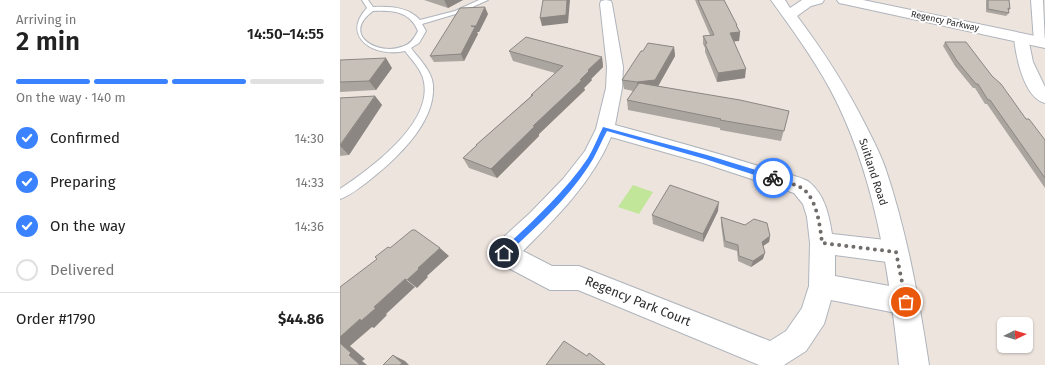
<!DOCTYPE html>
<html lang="en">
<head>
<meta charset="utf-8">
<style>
  :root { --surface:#fff; --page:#f6f6f6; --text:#222; --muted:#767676; --line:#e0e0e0; --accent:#3a82ff }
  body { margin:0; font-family:"Fira Sans",sans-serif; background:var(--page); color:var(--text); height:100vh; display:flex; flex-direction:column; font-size:15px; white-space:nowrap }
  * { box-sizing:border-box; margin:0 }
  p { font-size:13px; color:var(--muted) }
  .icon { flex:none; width:22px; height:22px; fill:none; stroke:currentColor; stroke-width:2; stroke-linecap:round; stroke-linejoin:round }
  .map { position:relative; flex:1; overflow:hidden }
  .panel { display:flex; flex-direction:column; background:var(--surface); width:340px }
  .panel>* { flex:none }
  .needle { width:26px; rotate:85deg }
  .buttons { position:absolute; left:657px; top:317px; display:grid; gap:8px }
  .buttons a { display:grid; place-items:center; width:36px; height:36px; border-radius:6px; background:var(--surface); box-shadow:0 1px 3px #0004; font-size:20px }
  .pin { position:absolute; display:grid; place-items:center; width:34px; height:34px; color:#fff; margin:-17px; border:2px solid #fff; border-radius:50%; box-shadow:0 1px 4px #0007 }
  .courier { position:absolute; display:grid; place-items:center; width:40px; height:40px; margin:-20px; border:3px solid #3a82ff; border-radius:50%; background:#fff; color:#222; box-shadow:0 1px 5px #0007 }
  .summary em { font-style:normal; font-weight:600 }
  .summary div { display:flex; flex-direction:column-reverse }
  .summary { display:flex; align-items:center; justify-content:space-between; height:68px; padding:0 16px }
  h1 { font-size:26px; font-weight:600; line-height:30px }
  .bar { display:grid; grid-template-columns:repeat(4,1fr); gap:6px 4px; align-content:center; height:48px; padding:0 16px }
  .bar i { height:5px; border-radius:3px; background:var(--line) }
  .bar .selected { background:var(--accent) }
  .bar p { grid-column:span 4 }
  .line { display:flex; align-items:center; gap:10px; padding:0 16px; border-top:1px solid var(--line) }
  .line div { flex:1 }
  ol { padding:0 16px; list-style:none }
  li { display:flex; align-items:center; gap:12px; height:44px }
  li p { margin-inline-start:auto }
  li .icon { padding:4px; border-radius:50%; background:var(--accent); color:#fff; stroke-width:4 }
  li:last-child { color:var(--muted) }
  li i { width:22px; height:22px; border:2px solid var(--line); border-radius:50% }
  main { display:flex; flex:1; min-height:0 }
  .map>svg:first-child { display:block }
  .green { fill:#c1e699 }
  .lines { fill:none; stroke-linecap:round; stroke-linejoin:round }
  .lane-casing { stroke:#aeb4bc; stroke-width:2 }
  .street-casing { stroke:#aeb4bc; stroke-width:2 }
  .secondary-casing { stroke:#aeb4bc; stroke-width:2 }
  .lane { fill:#fff; fill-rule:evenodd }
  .street { fill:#fff; fill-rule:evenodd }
  .secondary { fill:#fff; fill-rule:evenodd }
  .wall { fill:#aaa59f }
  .shaded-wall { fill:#8b8682 }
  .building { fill:#c6c0b9; stroke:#8b8682 }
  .route { fill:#3a82ff }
  .done { stroke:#706c6a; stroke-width:4; stroke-dasharray:0 7.2 }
  .labels { text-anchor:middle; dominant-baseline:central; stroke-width:4; stroke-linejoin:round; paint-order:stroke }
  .far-street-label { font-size:9px; fill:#2c2c2c; stroke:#fff }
  .street-label { font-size:11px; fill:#2c2c2c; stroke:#fff }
  .near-street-label { font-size:13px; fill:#2c2c2c; stroke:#fff }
</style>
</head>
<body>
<main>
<section class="panel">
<div class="summary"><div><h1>2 min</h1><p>Arriving in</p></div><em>14:50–14:55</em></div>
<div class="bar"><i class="selected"></i><i class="selected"></i><i class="selected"></i><i></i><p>On the way · 140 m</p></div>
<ol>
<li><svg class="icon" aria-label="check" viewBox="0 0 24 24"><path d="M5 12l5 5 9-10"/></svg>Confirmed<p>14:30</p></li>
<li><svg class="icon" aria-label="check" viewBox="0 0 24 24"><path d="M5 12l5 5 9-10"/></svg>Preparing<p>14:33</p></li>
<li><svg class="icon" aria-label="check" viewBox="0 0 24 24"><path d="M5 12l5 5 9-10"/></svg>On the way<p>14:36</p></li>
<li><i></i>Delivered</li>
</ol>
<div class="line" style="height:52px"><div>Order #1790</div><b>$44.86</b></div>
</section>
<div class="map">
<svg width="705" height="365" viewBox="0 0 705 365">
  <rect width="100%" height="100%" fill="#eee4de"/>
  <path class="green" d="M293 185 313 192 299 214 278 207Z"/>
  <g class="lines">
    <g class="lane-casing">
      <path id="lane" d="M22 0H28L33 7C49 6 69 7 80 20L115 11 139 0H148L119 13 82 24 86 31 79 43 71 48C79 59 92 71 93 85 96 124 54 161 26 183 18 189 9 196 0 199V189C30 169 92 124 84 82 82 70 72 60 65 51 35 58 0 37 27 8ZM33 11C52 10 70 11 78 31 75 37 71 44 64 46 39 57 0 35 33 11Z"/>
    </g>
    <g class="street-casing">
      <g id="street">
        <path d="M266 0 271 1 272 4 283 67 282 88 275 125C326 139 378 153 428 169 438 172 463 177 469 182 485 195 489 215 492 234L555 241 564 244 567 252 564 260 555 263 495 255V276L566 289 575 293 579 302 575 311 566 315 491 300 484 324 466 351 444 365H419L238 290H210L155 261 152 253 155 245 190 213 223 179 245 151 256 129 266 88 267 67 260 4 261 1ZM271 137 363 163 454 193 463 204 467 217 470 243 469 286 462 308 446 331 430 341 239 266H212L183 251C217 217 252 182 271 137Z"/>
        <path d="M691 0H703L705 45H696L694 42Z"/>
        <path d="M681 34 686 35 688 38 693 62 705 87V103C684 98 676 57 674 38L676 35Z"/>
      </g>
    </g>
    <g class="secondary-casing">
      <g id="secondary">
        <path d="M431 0H445L450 8 462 0H484L482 3 471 6 457 16C484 52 506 86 526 126 533 140 541 155 546 170 567 233 579 299 589 365H559C549 271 535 173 490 89 473 58 452 29 431 0Z"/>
        <path d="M497 0H523L705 38V48L504 4 499 3Z"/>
      </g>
    </g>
    <use href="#lane" class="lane"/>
    <use href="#street" class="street"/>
    <use href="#secondary" class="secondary"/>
  </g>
  <g class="wall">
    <path d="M84 0H123L108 8Z"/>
    <path d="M355 0H384L400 32 399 41H394L405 78 377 82 365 52V48L363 44V36L370 35Z"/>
    <path d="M646 0H669L670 9 668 11 669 13 666 16 646 12Z"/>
    <path d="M148 14 139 32H137L138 34 124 61 94 62 90 56Z"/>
    <path d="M605 42 652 76 686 119 705 140V188L647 104H645L635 88H633L615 66 603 46Z"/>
    <path d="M334 47 335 56 318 86 449 111 441 141 380 130V128L288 110 287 100 293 91 284 89 282 80 303 51Z"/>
    <path d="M169 51 262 57 263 67 251 79 252 80 244 88 245 90 199 134V136L157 178 129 168 123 158 136 146V145L191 96V95L215 73 173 61Z"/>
    <path d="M0 60 52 68 36 90 0 92Z"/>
    <path d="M35 96 42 105 9 155 0 156V98Z"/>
    <path d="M378 211 363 242 313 224 312 215Z"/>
    <path d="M381 217 430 236 429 242 423 246V259L411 267 398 261 397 251 384 247 381 224Z"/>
  </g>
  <g class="shaded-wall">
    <path d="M104 0H123L108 8Z"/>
    <path d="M227 0H230L228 23 202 26 200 18Z"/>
    <path d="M145 7 148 14 139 32H137L138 34 124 61 121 54 131 26Z"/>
    <path d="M396 25H397V32H400L399 41 389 42 390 33Z"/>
    <path d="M334 47 335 56 316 90 298 92 297 82Z"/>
    <path d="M262 57 263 67 251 79 252 80 244 88 245 90 199 134V136L157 178 151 169 193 126 240 80 248 70Z"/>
    <path d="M46 58 52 68 36 90 29 81Z"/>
    <path d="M406 69 405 78 377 82 378 73Z"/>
    <path d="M35 96 42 105 9 155 0 146Z"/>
    <path d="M379 202 378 211 363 242V234Z"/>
    <path d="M430 236 429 242 420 248 422 242Z"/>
    <path d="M100 248 109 256 87 276 88 277 77 288 67 280 78 268Z"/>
    <path d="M425 253 423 259 411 267 413 261Z"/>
    <path d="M65 279 75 287 46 314 47 315 34 328 32 327 10 346 25 359 22 361 27 365H20L9 355 0 343V337Z"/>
    <path d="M53 355 65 361 69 365H60Z"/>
  </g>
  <g class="building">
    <path d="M203 0H227L226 15 200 18Z"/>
    <path d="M358 0H384L397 25H396L400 32 390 33 406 69 378 73 365 44 367 43 363 36 374 35Z"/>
    <path d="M648 0H669L670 9 668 8 669 13 648 9Z"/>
    <path d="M145 7 136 26H131L135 27 121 54 90 56 120 8Z"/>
    <path d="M186 37 262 57 248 70 249 71 240 80H242L193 126H195L151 169 123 158 137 145H136L193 95H191L223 66 169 51Z"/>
    <path d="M605 42H626L652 76 661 84 686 119H689L705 140V178L650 100H648L638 84H636L617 61Z"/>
    <path d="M308 43 334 47 315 80 297 82 282 80 301 51H303Z"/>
    <path d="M46 58 29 81 0 82V60Z"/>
    <path d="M299 83 400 100 449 111 444 131 380 120 381 119 287 100Z"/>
    <path d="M35 96 0 145V98Z"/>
    <path d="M330 185 379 202 363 234 312 215Z"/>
    <path d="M381 217 405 225 414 219 427 223 430 236 422 242 425 253 413 261 399 256 398 245 385 241Z"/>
    <path d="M72 230H75L100 248 78 268 79 269 67 280 65 279 34 307 36 308 21 321 20 319 0 337V287L37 259 35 257 48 247 50 248Z"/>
    <path d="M224 341 247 356 249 353 265 365H206Z"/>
    <path d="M0 343 11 353 9 355 20 365H0Z"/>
    <path d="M53 355 62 363 60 365H43Z"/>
  </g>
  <path class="route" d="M263 127 367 155 435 176 436 178 433 181 365 159 267 131C262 140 258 150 253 159 231 196 197 226 166 255H161V251C192 222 224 193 248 158 254 148 258 137 263 127Z"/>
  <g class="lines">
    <path class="done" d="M433 178C441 181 452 183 460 187 477 196 480 226 482 243L556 252 566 302"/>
  </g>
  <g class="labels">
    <g class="far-street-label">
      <text transform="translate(605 21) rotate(12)">Regency Parkway</text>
    </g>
    <g class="street-label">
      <text transform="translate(533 172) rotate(72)">Suitland Road</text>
    </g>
    <g class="near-street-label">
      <text transform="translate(298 301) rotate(22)">Regency Park Court</text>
    </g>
  </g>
</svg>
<div class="buttons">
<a><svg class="needle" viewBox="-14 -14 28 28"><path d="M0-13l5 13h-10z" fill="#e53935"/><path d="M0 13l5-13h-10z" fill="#767676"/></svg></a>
</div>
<div class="pin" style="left:566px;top:302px;background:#ea580c"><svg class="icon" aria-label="bag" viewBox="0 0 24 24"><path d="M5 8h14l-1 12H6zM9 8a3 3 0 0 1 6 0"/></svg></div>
<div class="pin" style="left:164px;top:253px;background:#1f2937"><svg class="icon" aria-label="home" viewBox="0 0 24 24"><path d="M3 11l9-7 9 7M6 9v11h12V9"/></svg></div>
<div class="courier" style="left:433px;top:178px"><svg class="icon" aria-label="bike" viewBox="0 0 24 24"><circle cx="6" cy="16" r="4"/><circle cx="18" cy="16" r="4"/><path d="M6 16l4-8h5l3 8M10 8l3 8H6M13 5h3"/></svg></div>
</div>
</main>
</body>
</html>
